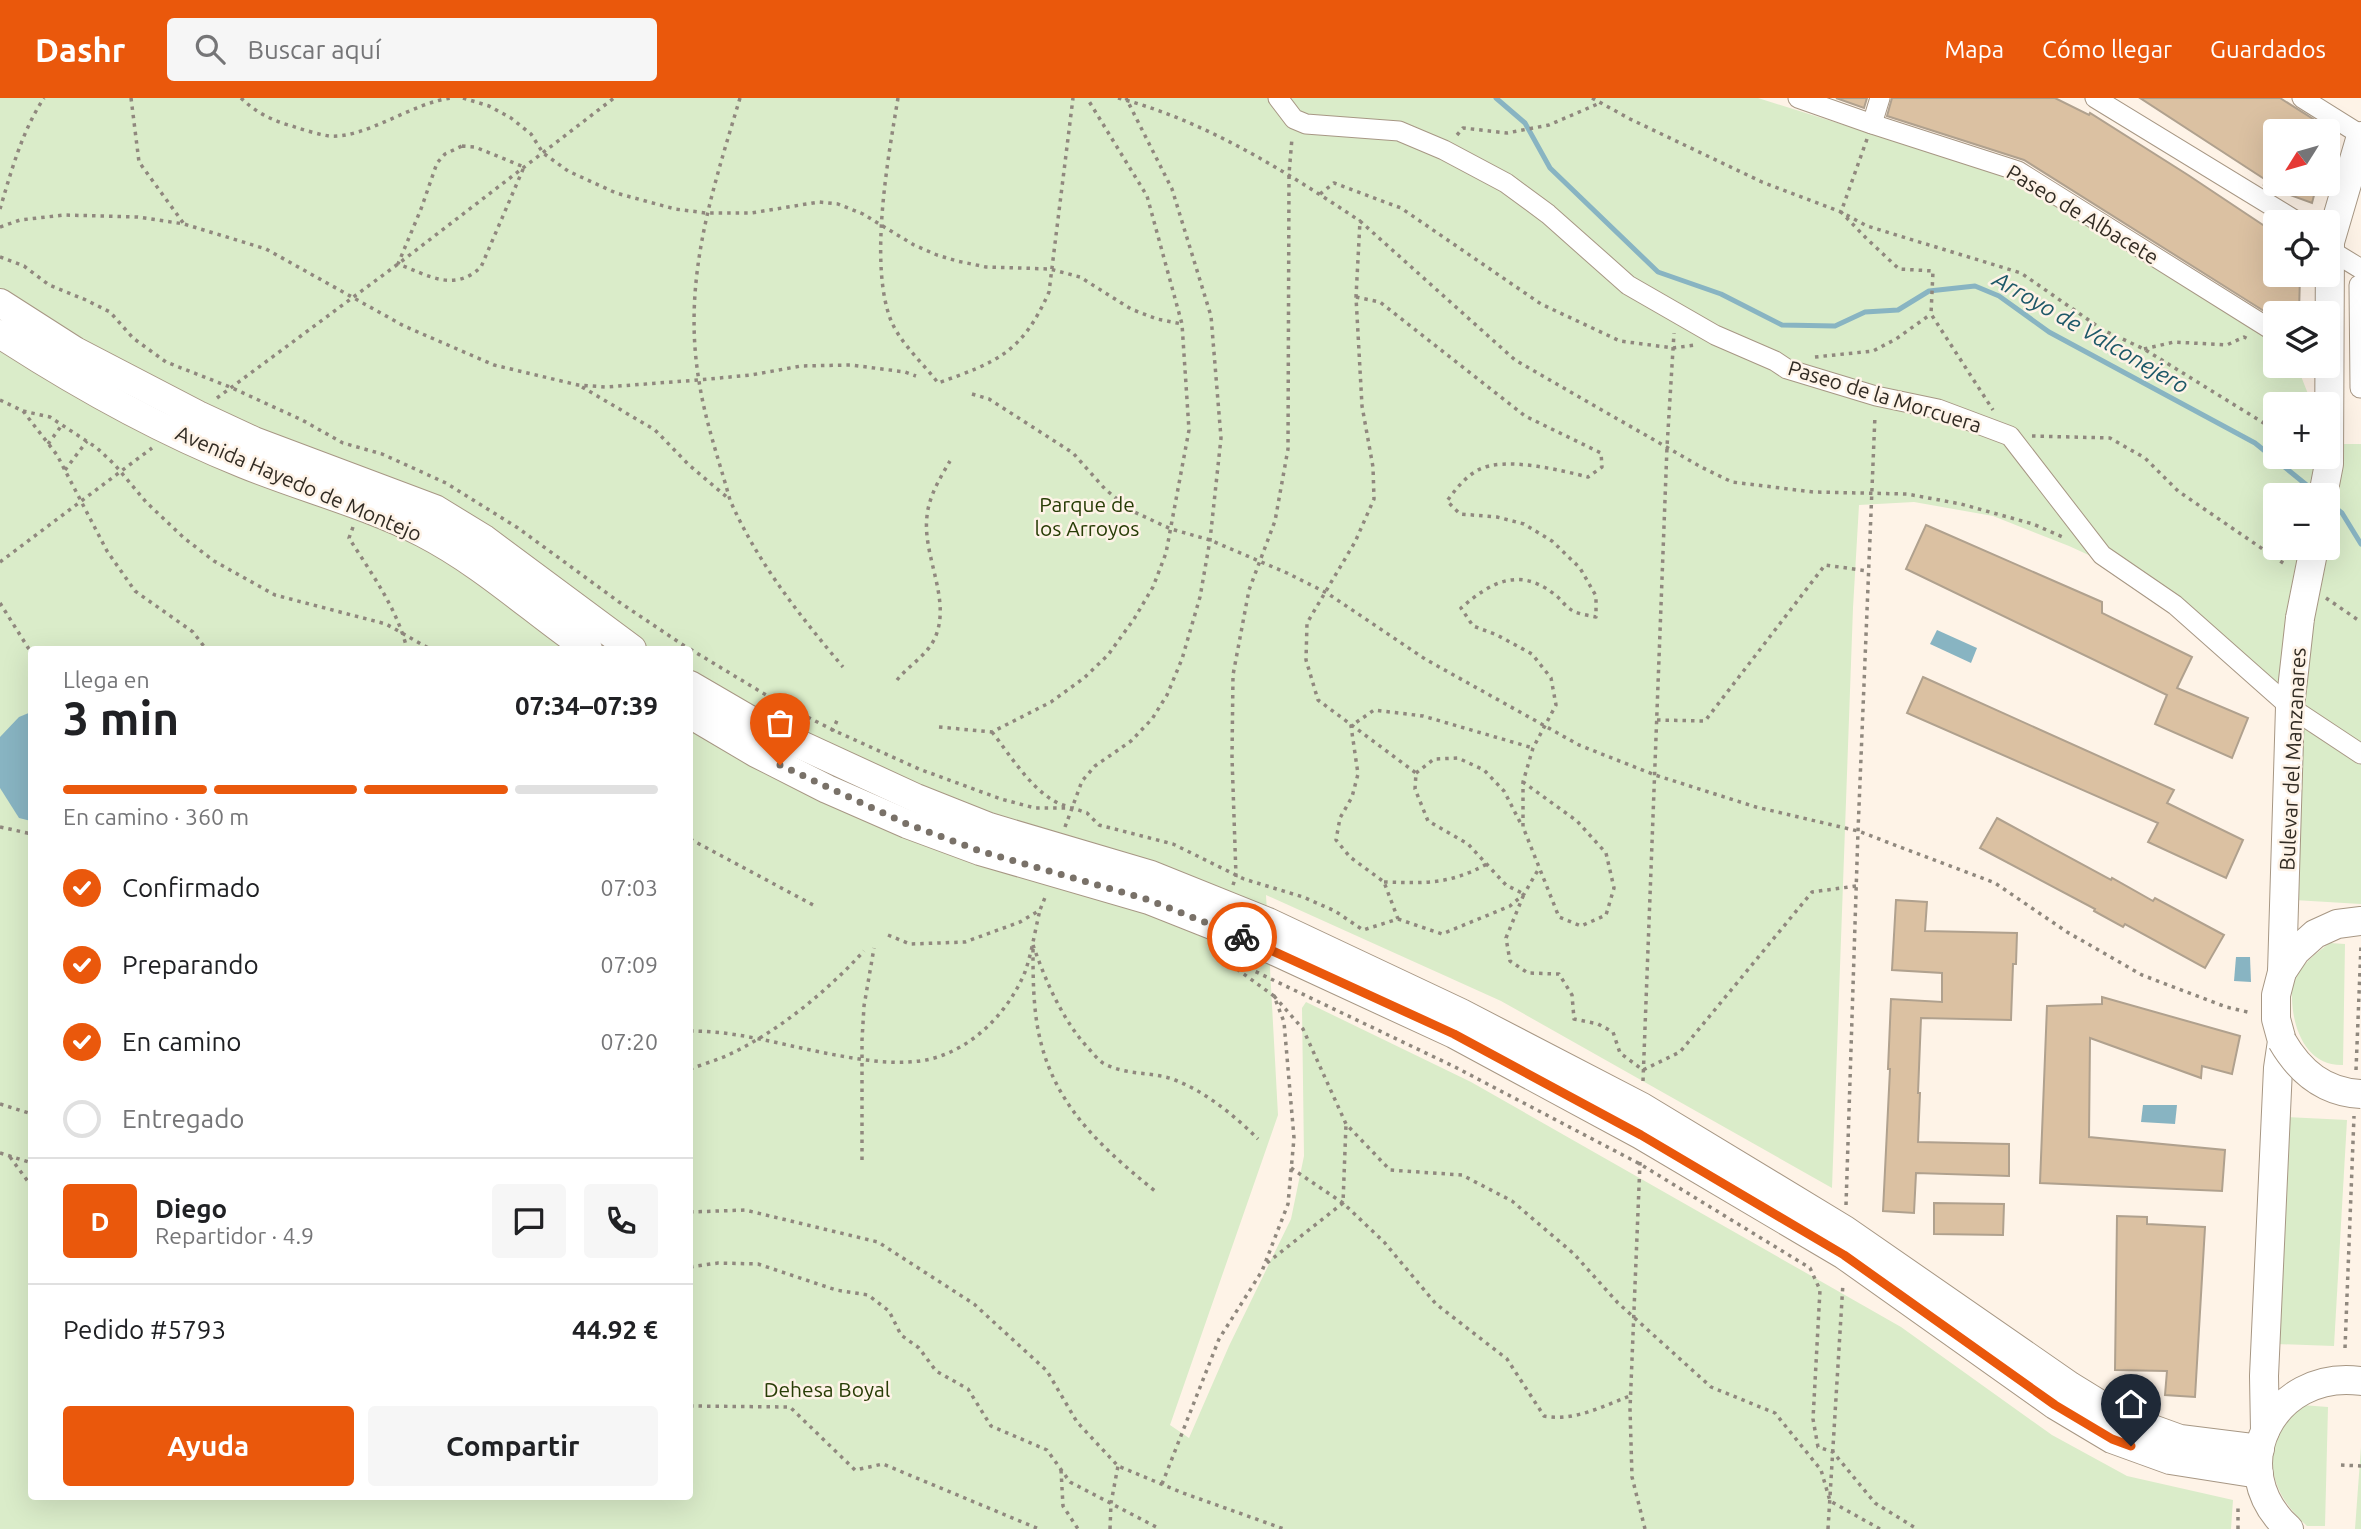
<!DOCTYPE html>
<html lang="es">
<head>
<meta charset="utf-8">
<style>
  :root { --surface:#fff; --page:#f6f6f6; --text:#202124; --muted:#757577; --line:#e0e0e0; --accent:#ea580c }
  body { margin:0; font-family:Ubuntu,sans-serif; background:var(--page); color:var(--text); height:100vh; display:flex; flex-direction:column; font-size:26px; white-space:nowrap }
  * { box-sizing:border-box; margin:0 }
  p { font-size:23px; color:var(--muted) }
  .icon { flex:none; width:38px; height:38px; fill:none; stroke:currentColor; stroke-width:2; stroke-linecap:round; stroke-linejoin:round }
  .map { position:relative; flex:1; overflow:hidden }
  .sheet { position:absolute; left:28px; top:548px; width:665px; height:854px; display:flex; flex-direction:column; background:var(--surface); border-radius:7px; box-shadow:0 7px 28px #0002 }
  .sheet>* { flex:none }
  .needle { width:46px; rotate:233deg }
  .buttons { position:absolute; left:2263px; top:21px; display:grid; gap:14px }
  .buttons a { display:grid; place-items:center; width:77px; height:77px; border-radius:7px; background:var(--surface); box-shadow:0 7px 28px #0002; font-size:35px }
  .pin { position:absolute; display:grid; place-items:center; width:60px; height:60px; color:#fff; margin:-72px -30px; border-radius:50% 50% 50% 0; rotate:-45deg; box-shadow:0 0 7px #0007 }
  .pin .icon { rotate:45deg }
  .courier { position:absolute; display:grid; place-items:center; width:70px; height:70px; margin:-35px; border:5px solid #ea580c; border-radius:50%; background:#fff; color:#222; box-shadow:0 2px 9px #0007 }
  .summary em { font-style:normal; font-weight:600 }
  .summary div { display:flex; flex-direction:column-reverse }
  .summary { display:flex; align-items:center; justify-content:space-between; height:119px; padding:0 35px }
  h1 { font-size:46px; font-weight:600; line-height:52px }
  .bar { display:grid; grid-template-columns:repeat(4,1fr); gap:10px 7px; align-content:center; height:84px; padding:0 35px }
  .bar i { height:9px; border-radius:5px; background:var(--line) }
  .bar .on { background:var(--accent) }
  .bar p { grid-column:span 4 }
  .line { display:flex; align-items:center; gap:18px; padding:0 35px; border-top:2px solid var(--line) }
  .line div { flex:1 }
  .round { display:grid; place-items:center; flex:none; width:74px; height:74px; border-radius:7px; background:var(--page) }
  ol { padding:0 35px; list-style:none }
  li { display:flex; align-items:center; gap:21px; height:77px }
  li p { margin-inline-start:auto }
  li .icon { padding:7px; border-radius:50%; background:var(--accent); color:#fff; stroke-width:4 }
  li:last-child { color:var(--muted) }
  li i { width:38px; height:38px; border:4px solid var(--line); border-radius:50% }
  .action { display:flex; gap:14px; margin-top:auto; padding:14px 35px }
  .action a { flex:1; height:80px; border-radius:7px; background:var(--accent); color:#fff; font-size:28px; font-weight:600; line-height:80px; text-align:center }
  .action a+a { background:var(--page); color:var(--text) }
  header { display:flex; align-items:center; gap:42px; box-sizing:border-box; height:98px; padding:0 35px; background:var(--accent); color:#fff }
  header strong { font-size:33px }
  nav { display:flex; gap:38px; margin-inline-start:auto; font-size:24px }
  .search { width:490px; height:63px; background:var(--page); display:flex; align-items:center; gap:18px; box-sizing:border-box; padding:0 24px; border-radius:7px; color:var(--muted); font-size:26px }
  .map>svg:first-child { display:block }
  .green { fill:#daecc9; fill-rule:evenodd }
  .water { fill:#88b4c2 }
  .lines { fill:none; stroke-linecap:round; stroke-linejoin:round }
  .stream { stroke:#88b4c2; stroke-width:5 }
  .building { fill:#dbc1a2; stroke:#b0a18e; stroke-width:2 }
  .street-casing { stroke:#a79784; stroke-width:21 }
  .secondary-casing { stroke:#a79784; stroke-width:30 }
  .path { stroke:#90887e; stroke-width:3.5; stroke-dasharray:3.5 5; stroke-linecap:butt }
  .street { stroke:#fff; stroke-width:19 }
  .secondary { stroke:#fff; stroke-width:28 }
  .secondary-bridge-casing { stroke:#a79784; stroke-width:30; stroke-linecap:butt }
  .secondary-bridge { stroke:#fff; stroke-width:28 }
  .done { stroke:#797168; stroke-width:7; stroke-dasharray:0 12.6 }
  .route { stroke:#ea580c; stroke-width:9 }
  .labels { text-anchor:middle; dominant-baseline:central; stroke-width:5; stroke-linejoin:round; paint-order:stroke }
  .street-label { font-size:21px; fill:#312b23; stroke:#fef3e7 }
  .park-label { font-size:21px; fill:#283d06; stroke:#fef3e7 }
  .water-label { font-size:23px; font-style:italic; fill:#1d5868; stroke:#fef3e7 }
</style>
</head>
<body>
<header>
<strong>Dashr</strong>
<div class="search"><svg class="icon" aria-label="search" viewBox="0 0 24 24"><circle cx="10" cy="10" r="6"/><path d="M15 15l6 6"/></svg>Buscar aquí</div>
<nav><a>Mapa</a><a>Cómo llegar</a><a>Guardados</a></nav>
</header>
<div class="map">
<svg width="2361" height="1431" viewBox="0 0 2361 1431">
  <rect width="100%" height="100%" fill="#fef3e7"/>
  <g class="green">
    <path d="M0 0H1758L2006 78 2275 245V268H2297L2312 306H2275V359H2328V346H2361V806L2294 802 2301 629 2128 475 2069 448 1993 418 1914 404 1859 407 1853 510 1832 1090 1501 903 1266 797 1278 1017 1170 1327 1189 1340 1229 1248 1291 1121 1304 1058 1302 910 1306 904 1471 984 1901 1229 2052 1337 2127 1378 2233 1402 2231 1431H0ZM2275 397H2328V450H2275ZM32 551H690V1398H32Z"/>
    <path d="M2330 845 2345 846 2343 967C2307 968 2293 932 2292 901 2292 895 2291 890 2293 885 2301 866 2315 856 2330 845Z"/>
    <path d="M2286 1019 2347 1022 2334 1248 2277 1246Z"/>
    <path d="M2302 1307 2328 1309 2325 1428H2307C2266 1391 2258 1346 2302 1307Z"/>
    <path d="M2361 1349V1431H2355Z"/>
  </g>
  <g class="water">
    <path d="M1937 532 1977 550 1971 565 1930 546Z"/>
    <path d="M31 614H32L31 723 19 720 0 690V639L19 619Z"/>
    <path d="M2236 859H2250L2251 884 2234 883Z"/>
    <path d="M2143 1007H2177L2175 1026 2141 1024Z"/>
  </g>
  <g class="lines">
    <g class="stream">
      <path d="M1496 0 1525 25 1550 70 1658 174 1721 196 1782 227 1835 228 1865 214 1898 212 1929 193 1975 188 1999 198 2049 234 2255 345 2314 393"/>
      <path d="M2328 404 2342 415 2361 446"/>
    </g>
  </g>
  <g class="building">
    <path d="M1836 0H1867L1864 10Z"/>
    <path d="M1892 0H2055L2089 17 2090 15 2188 77 2275 135V177H2300L2299 215H2275V220L2024 62 1887 18Z"/>
    <path d="M2140 0H2280L2332 33H2275V86H2317L2312 105 2263 87 2272 86Z"/>
    <path d="M1926 427 2102 504V515L2192 559 2177 590 2248 620 2232 660 2155 626 2167 597 1906 471Z"/>
    <path d="M1923 579 2174 692 2167 705 2243 742 2226 780 2148 744 2158 725 1907 615Z"/>
    <path d="M1997 720 2111 782 2112 780 2153 803 2155 800 2224 837 2205 870 2125 826 2123 829 2094 813 2095 811 1980 750Z"/>
    <path d="M1896 802 1927 804 1925 833 2017 835 2016 866H2013L2011 922 1921 920 1918 995H1920L1918 1044 2009 1046V1078L1916 1075 1914 1115 1883 1113 1890 971H1888L1891 901 1942 904V875L1892 872Z"/>
    <path d="M2102 899 2240 938 2232 976 2202 968 2201 980 2090 940 2089 1039 2225 1052 2222 1093 2040 1085 2047 908 2102 906Z"/>
    <path d="M1934 1105 2004 1106 2003 1137 1934 1136Z"/>
    <path d="M2117 1118 2147 1119V1126L2205 1129 2195 1299 2165 1297 2167 1273 2115 1272Z"/>
  </g>
  <g class="lines">
    <g class="street-casing">
      <g id="street">
        <path d="M1278 0 1294 21 1306 26 1399 33 1444 52 1506 85 1548 116 1628 187 1715 237 1775 263 1787 271 1876 298 1938 311 2010 338 2102 457 2175 507 2290 609 2361 656"/>
        <path d="M1798 0 1872 26 2018 73 2275 234"/>
        <path d="M2095 0 2298 124"/>
        <path d="M2302 0 2361 37"/>
        <path d="M1872 26 1880 0"/>
        <path d="M2330 152 2361 171"/>
        <path d="M2359 187 2360 290"/>
      </g>
    </g>
    <g class="secondary-casing">
      <g id="secondary">
        <path d="M0 205 75 253 198 317 254 343 435 411 484 441 632 551"/>
        <path d="M0 236C77 286 159 332 244 366 303 390 366 406 423 435 483 466 532 512 588 551"/>
        <path d="M2323 397 2329 366 2330 144 2361 38"/>
        <path d="M690 587 762 629 916 700 989 729 1151 777 1268 824 1461 915 1642 1009 1845 1132 2070 1288 2122 1320 2180 1341 2260 1351"/>
        <path d="M690 616 756 655 827 691 907 726 980 753 1149 802 1255 844 1454 936 1641 1037 1844 1157 2055 1307 2112 1341 2170 1362 2259 1376"/>
        <path d="M2282 874 2290 609 2300 520"/>
        <path d="M2265 1333 2264 1278 2278 970 2282 943 2276 921V897L2282 874 2296 853 2315 836 2337 826 2361 823"/>
        <path d="M2289 1431C2222 1371 2272 1271 2361 1283"/>
      </g>
    </g>
    <g class="path">
      <path d="M131 0 139 64 184 126"/>
      <path d="M241 0C255 14 273 23 292 28 304 32 317 36 329 38 366 41 413 4 452 0"/>
      <path d="M463 0 489 8 511 20 531 36 543 55 568 73 616 95 675 111 706 115H751L819 104 838 106 863 116 914 147 937 157 957 163 986 169 1050 171 1080 179 1131 211 1157 221 1182 226"/>
      <path d="M740 0C712 94 682 182 699 283 705 323 719 362 730 402 757 464 800 518 843 569"/>
      <path d="M898 0C888 60 868 169 892 225 903 248 923 265 938 285 997 264 1022 255 1049 194L1073 0"/>
      <path d="M1118 0C1206 23 1285 73 1360 123"/>
      <path d="M1592 0 1630 21 1762 84 1841 114 1867 128 2021 175 2103 232 2144 251 2275 332"/>
      <path d="M1457 37 1463 30 1507 35 1549 27 1600 5"/>
      <path d="M1867 41 1841 114 1867 141 1899 171 1933 173 1931 216 1993 312"/>
      <path d="M462 48 475 49 524 69 481 169C454 195 428 177 398 166L421 111 437 65 445 56Z"/>
      <path d="M1320 96 1334 85 1401 110 1541 206 1620 243 1673 250 1695 247"/>
      <path d="M0 111C11 74 22 33 44 0"/>
      <path d="M0 129 20 122 64 117 138 119 184 126 266 151 404 228 494 267 578 287 606 289 698 282 751 277 801 268 851 267 905 274 916 278"/>
      <path d="M0 159 24 168 49 187 86 202 110 214 133 240 166 264 230 289 302 322 343 345 382 356 446 385 518 430 619 504 689 551"/>
      <path d="M1356 199 1380 204 1525 318 1601 355 1602 369 1588 379C1560 372 1504 358 1478 372 1465 379 1456 391 1447 403L1460 416 1497 419 1524 426 1552 443 1580 470 1596 498V519C1587 517 1576 516 1570 511 1564 507 1560 500 1554 496 1518 468 1490 485 1461 510L1473 528 1497 537 1532 556 1551 580 1556 607 1533 650 1523 684V729L1559 819 1581 828 1606 817 1614 790 1606 755 1577 723 1523 684"/>
      <path d="M2144 251 2174 244 2227 247 2244 239 2248 241"/>
      <path d="M1815 259 1873 253 1896 241 1931 216"/>
      <path d="M582 289 655 332 689 367 728 400"/>
      <path d="M972 296 989 301 1073 355 1105 391 1130 412 1171 431 1210 442 1287 475 1327 495 1425 561 1579 647 1655 677 1756 709 1858 733 1995 785 2067 834 2142 877 2226 909 2252 915"/>
      <path d="M217 300 398 166 614 0"/>
      <path d="M0 302 23 313 57 357 107 453 135 493 193 534 206 551"/>
      <path d="M23 313 50 319 97 350 115 367 146 404 184 440 214 463 275 497 386 526 430 551"/>
      <path d="M2032 338 2110 340 2145 360 2178 393 2286 467"/>
      <path d="M48 346 62 327"/>
      <path d="M65 372 87 343"/>
      <path d="M353 429 349 440C371 475 397 510 407 551"/>
      <path d="M0 464 152 350"/>
      <path d="M2326 500 2361 524"/>
      <path d="M0 505 32 556"/>
      <path d="M690 551 776 603 833 632 919 671 1001 701 1035 710H1073L1087 715 1099 727 1173 746 1244 781 1303 799 1335 813 1363 832 1398 821 1384 784 1350 759 1336 742 1340 720 1352 699 1358 676 1351 628 1374 612 1423 618 1533 650"/>
      <path d="M897 582C908 568 925 559 934 542 953 503 922 459 927 418 929 398 940 380 950 363"/>
      <path d="M1657 622 1705 623 1825 467 1868 473"/>
      <path d="M939 629 992 634 1051 604 1084 580 1108 557 1134 521 1153 489 1166 455 1189 332 1182 226 1147 98 1087 0"/>
      <path d="M831 632H833L838 620"/>
      <path d="M992 634C1011 658 1036 700 1066 708"/>
      <path d="M1416 675 1434 661 1458 660 1484 672 1504 693 1521 726"/>
      <path d="M0 729 32 736"/>
      <path d="M1065 729 1082 683 1095 668 1131 643 1152 621 1167 597 1182 561 1200 499 1210 442 1221 340 1211 218 1172 91 1126 0"/>
      <path d="M690 741 815 808"/>
      <path d="M1384 784C1426 785 1448 787 1487 766"/>
      <path d="M1233 787 1236 778 1232 659 1233 577 1249 492 1275 423 1288 351 1289 76 1292 40"/>
      <path d="M1856 788 1812 794 1680 954 1643 972 1620 955 1613 934 1598 926 1574 921 1572 897 1559 876 1528 875 1510 863 1506 840 1524 796 1506 787 1468 746 1428 723 1415 691 1416 675 1318 602 1306 562 1307 525 1355 444 1374 401 1373 369 1362 308 1356 199 1360 123 1515 262 1701 369 1732 384 1813 394 1907 396 1961 406 2033 426 2065 440"/>
      <path d="M1398 821 1442 836 1510 808 1524 796 1538 772"/>
      <path d="M888 837 910 846 965 844 1020 824 1040 812 1046 797"/>
      <path d="M1033 847C1046 884 1062 921 1088 950 1093 955 1098 962 1103 965 1126 978 1152 973 1175 982 1206 994 1235 1018 1258 1041"/>
      <path d="M1033 851C1033 870 1033 890 1035 910 1043 996 1092 1042 1155 1093"/>
      <path d="M1225 859 1455 969 1640 1066 1810 1170 1820 1192 1813 1321 1818 1349 1833 1354 1875 1405 1917 1431"/>
      <path d="M1274 898 1303 931 1346 1026 1390 1072 1462 1077 1512 1103 1574 1156 1618 1205 1711 1289 1775 1315 1821 1372 1830 1403 1880 1431"/>
      <path d="M690 933C737 933 779 946 825 955 857 961 893 968 926 962 971 953 1008 915 1025 874 1032 854 1035 832 1040 812"/>
      <path d="M690 971C701 967 714 963 726 958 778 934 825 895 864 853"/>
      <path d="M2356 972 2361 847"/>
      <path d="M1643 983 1667 349 1674 235"/>
      <path d="M0 1006 32 1016"/>
      <path d="M0 1055 32 1065"/>
      <path d="M10 1059 32 1089"/>
      <path d="M862 1062V942L864 908 874 850"/>
      <path d="M1640 1064 1630 1311 1632 1379 1645 1431"/>
      <path d="M1291 1070 1343 1105 1384 1144 1436 1206 1507 1261 1544 1318C1573 1324 1603 1308 1630 1298"/>
      <path d="M1846 1107 1858 733 1875 317"/>
      <path d="M690 1114 745 1112 878 1144 974 1206 1047 1273 1077 1324 1118 1368 1183 1395 1284 1431"/>
      <path d="M1267 1165 1343 1105 1346 1026"/>
      <path d="M690 1169 718 1165 758 1166 836 1192 868 1197 889 1213 901 1237 919 1250 936 1273 968 1291 991 1328 1047 1352 1070 1384 1160 1431"/>
      <path d="M2345 1250 2354 1018"/>
      <path d="M690 1308 790 1309 855 1372 883 1366 1039 1431"/>
      <path d="M2341 1367 2361 1368"/>
      <path d="M1061 1372 1063 1408 1078 1431"/>
      <path d="M1162 1386 1219 1241 1262 1173 1288 1106 1294 1040 1284 924 1274 898 1212 853"/>
      <path d="M1110 1431 1111 1405 1118 1368"/>
      <path d="M1828 1431 1843 1185"/>
      <path d="M2238 1431V1410"/>
    </g>
    <use href="#street" class="street"/>
    <use href="#secondary" class="secondary"/>
    <g class="secondary-bridge-casing">
      <g id="secondary-bridge">
        <path d="M2300 520 2314 450"/>
        <path d="M2282 943C2300 974 2324 994 2361 996"/>
      </g>
    </g>
    <use href="#secondary-bridge" class="secondary-bridge"/>
  </g>
  <g class="lines">
    <path class="done" d="M780 667 907 726 980 753 1149 802 1242 839"/>
    <path class="route" d="M1242 839 1454 936 1641 1037 1844 1157 2055 1307 2112 1341 2131 1348"/>
  </g>
  <g class="labels">
    <g class="street-label">
      <text transform="translate(2083 116) rotate(31)">Paseo de Albacete</text>
      <text transform="translate(1885 298) rotate(17)">Paseo de la Morcuera</text>
      <text transform="translate(299 385) rotate(23)">Avenida Hayedo de Montejo</text>
      <text transform="translate(2292 661) rotate(-87)">Bulevar del Manzanares</text>
    </g>
    <g class="park-label">
      <text x="1087" y="406">Parque de<tspan x="1087" dy="24">los Arroyos</tspan></text>
      <text x="827" y="1291">Dehesa Boyal</text>
    </g>
    <g class="water-label">
      <text transform="translate(2091 234) rotate(30)">Arroyo de Valconejero</text>
    </g>
  </g>
</svg>
<div class="buttons">
<a><svg class="needle" viewBox="-14 -14 28 28"><path d="M0-13l5 13h-10z" fill="#e53935"/><path d="M0 13l5-13h-10z" fill="#757577"/></svg></a>
<a><svg class="icon" aria-label="locate" viewBox="0 0 24 24"><circle cx="12" cy="12" r="6"/><path d="M12 2v4M12 18v4M2 12h4M18 12h4"/></svg></a>
<a><svg class="icon" aria-label="layers" viewBox="0 0 24 24"><path d="M12 4l9 5-9 5-9-5zM3 14l9 5 9-5"/></svg></a>
<a>+</a>
<a>−</a>
</div>
<div class="pin" style="left:780px;top:667px;background:#ea580c"><svg class="icon" aria-label="bag" viewBox="0 0 24 24"><path d="M5 8h14l-1 12H6zM9 8a3 3 0 0 1 6 0"/></svg></div>
<div class="pin" style="left:2131px;top:1348px;background:#1f2937"><svg class="icon" aria-label="home" viewBox="0 0 24 24"><path d="M3 11l9-7 9 7M6 9v11h12V9"/></svg></div>
<div class="courier" style="left:1242px;top:839px"><svg class="icon" aria-label="bike" viewBox="0 0 24 24"><circle cx="6" cy="16" r="4"/><circle cx="18" cy="16" r="4"/><path d="M6 16l4-8h5l3 8M10 8l3 8H6M13 5h3"/></svg></div>
<section class="sheet">
<div class="summary"><div><h1>3 min</h1><p>Llega en</p></div><em>07:34–07:39</em></div>
<div class="bar"><i class="on"></i><i class="on"></i><i class="on"></i><i></i><p>En camino · 360 m</p></div>
<ol>
<li><svg class="icon" aria-label="check" viewBox="0 0 24 24"><path d="M5 12l5 5 9-10"/></svg>Confirmado<p>07:03</p></li>
<li><svg class="icon" aria-label="check" viewBox="0 0 24 24"><path d="M5 12l5 5 9-10"/></svg>Preparando<p>07:09</p></li>
<li><svg class="icon" aria-label="check" viewBox="0 0 24 24"><path d="M5 12l5 5 9-10"/></svg>En camino<p>07:20</p></li>
<li><i></i>Entregado</li>
</ol>
<div class="line" style="height:126px"><b class="round" style="background:var(--accent);color:#fff">D</b><div><b>Diego</b><p>Repartidor · 4.9</p></div><a class="round"><svg class="icon" aria-label="chat" viewBox="0 0 24 24"><path d="M4 5h16v11H9l-5 4z"/></svg></a><a class="round"><svg class="icon" aria-label="phone" viewBox="0 0 24 24"><path d="M5 4h4l2 5-3 2q2 4 5 5l2-3 5 2v4C11 20 4 13 5 4z"/></svg></a></div>
<div class="line" style="height:91px"><div>Pedido #5793</div><b>44.92 €</b></div>
<div class="action"><a>Ayuda</a><a>Compartir</a></div>
</section>
</div>
</body>
</html>
